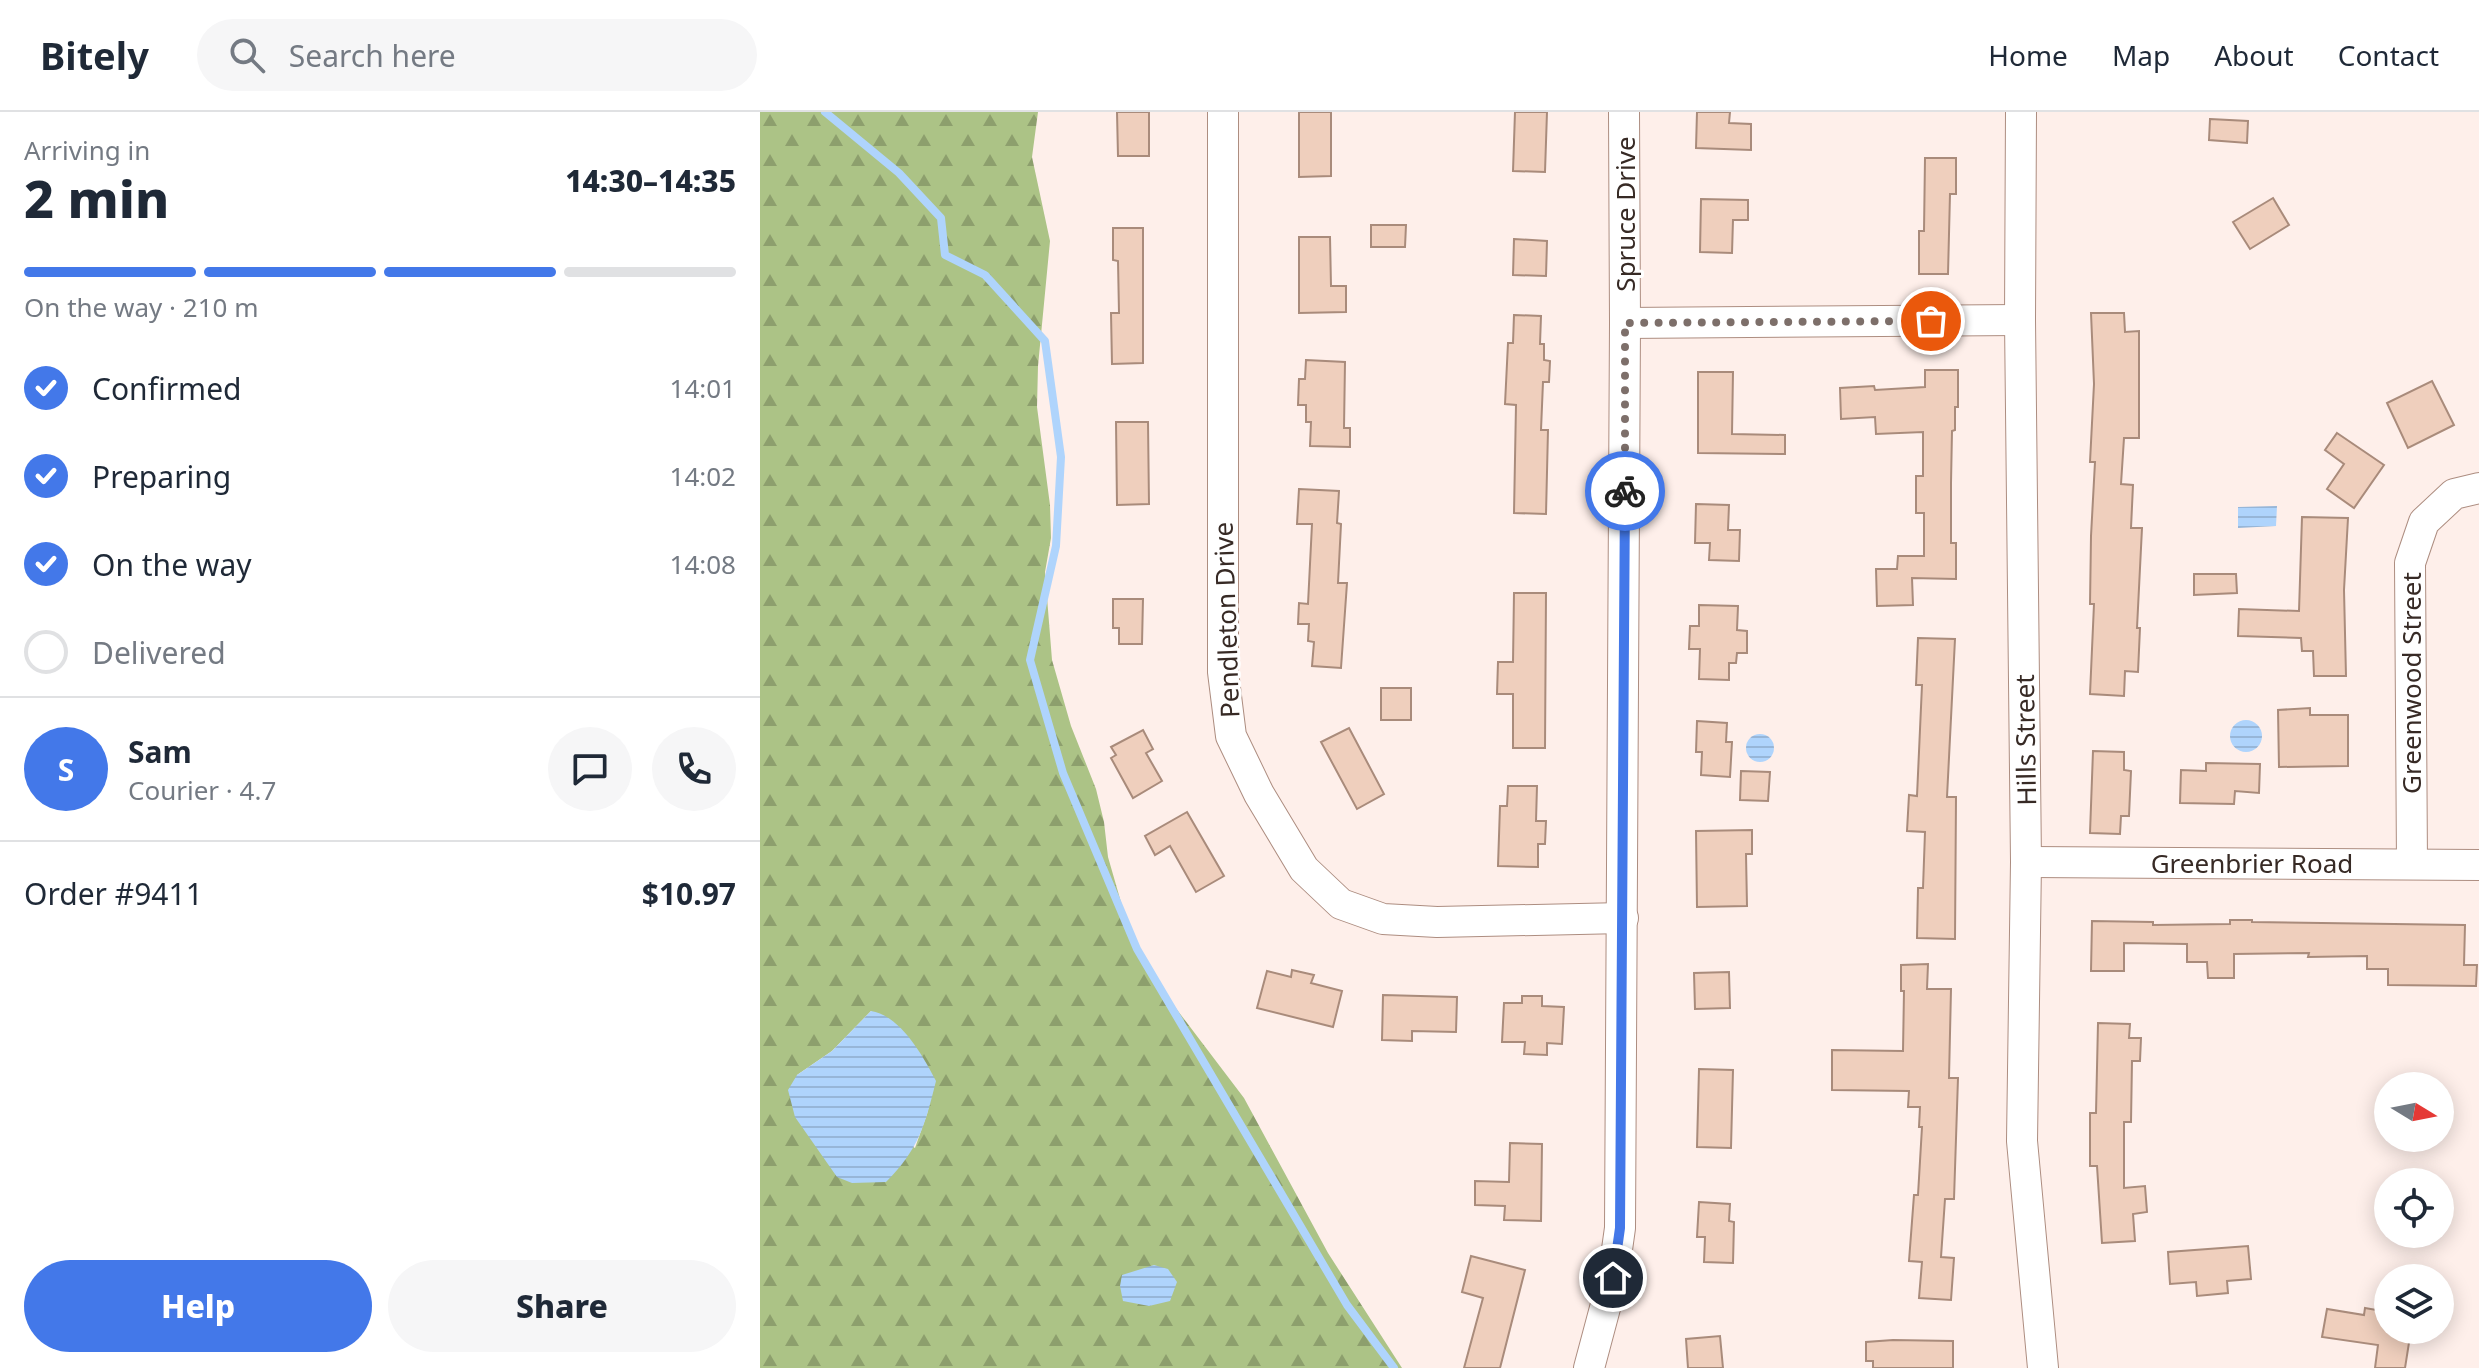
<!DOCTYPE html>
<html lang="en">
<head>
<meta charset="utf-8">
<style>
  :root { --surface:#fff; --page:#f6f6f7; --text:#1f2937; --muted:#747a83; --line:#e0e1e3; --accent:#4378e9 }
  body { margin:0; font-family:"Noto Sans",sans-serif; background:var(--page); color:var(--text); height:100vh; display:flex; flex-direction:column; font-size:30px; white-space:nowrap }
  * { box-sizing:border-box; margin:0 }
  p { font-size:26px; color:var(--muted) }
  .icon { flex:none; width:44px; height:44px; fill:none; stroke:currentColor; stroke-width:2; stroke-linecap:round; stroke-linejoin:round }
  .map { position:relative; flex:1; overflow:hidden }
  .side { display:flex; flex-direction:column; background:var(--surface); width:760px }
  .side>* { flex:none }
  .needle { width:52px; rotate:100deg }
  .controls { position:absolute; left:1614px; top:960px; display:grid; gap:16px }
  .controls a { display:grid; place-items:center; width:80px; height:80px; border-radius:50%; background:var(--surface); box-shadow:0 4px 20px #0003; font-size:40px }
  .pin { position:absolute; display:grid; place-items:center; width:68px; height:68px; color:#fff; margin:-34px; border:4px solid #fff; border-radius:50%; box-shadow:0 2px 8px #0007 }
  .courier { position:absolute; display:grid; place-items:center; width:80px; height:80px; margin:-40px; border:6px solid #4378e9; border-radius:50%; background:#fff; color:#222; box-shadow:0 2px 10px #0007 }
  .headline em { font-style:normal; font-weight:800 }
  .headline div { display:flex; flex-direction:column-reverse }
  .headline { display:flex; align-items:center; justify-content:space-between; height:136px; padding:0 24px }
  h1 { font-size:52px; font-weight:800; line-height:60px }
  .bar { display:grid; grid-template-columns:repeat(4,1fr); gap:12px 8px; align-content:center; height:96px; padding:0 24px }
  .bar i { height:10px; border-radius:6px; background:var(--line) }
  .bar .active { background:var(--accent) }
  .bar p { grid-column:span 4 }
  .line { display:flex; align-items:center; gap:20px; padding:0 24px; border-top:2px solid var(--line) }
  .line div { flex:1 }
  .round { display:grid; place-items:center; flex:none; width:84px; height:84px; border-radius:42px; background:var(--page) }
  ol { padding:0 24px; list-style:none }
  li { display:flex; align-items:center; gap:24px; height:88px }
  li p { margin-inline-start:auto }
  li .icon { padding:8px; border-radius:50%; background:var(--accent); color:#fff; stroke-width:4 }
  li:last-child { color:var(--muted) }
  li i { width:44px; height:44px; border:4px solid var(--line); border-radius:50% }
  .cta { display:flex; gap:16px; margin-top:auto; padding:16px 24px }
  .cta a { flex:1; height:92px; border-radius:48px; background:var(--accent); color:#fff; font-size:32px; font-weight:800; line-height:92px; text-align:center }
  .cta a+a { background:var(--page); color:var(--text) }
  header { display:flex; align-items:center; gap:48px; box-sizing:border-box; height:112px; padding:0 40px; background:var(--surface); border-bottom:2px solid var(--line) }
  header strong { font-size:38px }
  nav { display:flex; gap:44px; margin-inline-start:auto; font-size:28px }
  .search { width:560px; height:72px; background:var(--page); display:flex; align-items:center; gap:20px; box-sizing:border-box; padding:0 28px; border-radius:44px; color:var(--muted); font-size:30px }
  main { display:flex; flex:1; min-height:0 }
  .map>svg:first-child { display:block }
  .forest { fill:url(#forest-firs); fill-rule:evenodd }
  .water { fill:url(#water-rules) }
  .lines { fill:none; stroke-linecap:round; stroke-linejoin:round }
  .stream { stroke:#afd4fc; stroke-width:8 }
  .building { fill:#efcfbd; stroke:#a98b7b; stroke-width:2 }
  .minor-casing { stroke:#ad8d80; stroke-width:32 }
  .minor { stroke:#fff; stroke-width:30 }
  .done { stroke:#7d6f6a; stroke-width:8; stroke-dasharray:0 14.4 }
  .route { stroke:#4378e9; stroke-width:10 }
  .labels { text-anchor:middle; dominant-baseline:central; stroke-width:6; stroke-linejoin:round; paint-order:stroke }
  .street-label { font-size:26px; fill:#372a25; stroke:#fff }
</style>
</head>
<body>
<header>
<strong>Bitely</strong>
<div class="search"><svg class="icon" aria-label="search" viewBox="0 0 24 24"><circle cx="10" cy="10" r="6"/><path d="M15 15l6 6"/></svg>Search here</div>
<nav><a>Home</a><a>Map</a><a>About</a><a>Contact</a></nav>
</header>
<main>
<section class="side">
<div class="headline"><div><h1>2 min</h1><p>Arriving in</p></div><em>14:30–14:35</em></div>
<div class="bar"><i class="active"></i><i class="active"></i><i class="active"></i><i></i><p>On the way · 210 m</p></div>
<ol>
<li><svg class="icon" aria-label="check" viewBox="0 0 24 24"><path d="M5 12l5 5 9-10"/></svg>Confirmed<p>14:01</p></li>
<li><svg class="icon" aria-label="check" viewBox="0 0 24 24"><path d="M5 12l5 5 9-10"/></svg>Preparing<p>14:02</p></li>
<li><svg class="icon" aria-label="check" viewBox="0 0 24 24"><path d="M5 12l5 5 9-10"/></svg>On the way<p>14:08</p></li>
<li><i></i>Delivered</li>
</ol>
<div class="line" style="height:144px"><b class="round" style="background:var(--accent);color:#fff">S</b><div><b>Sam</b><p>Courier · 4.7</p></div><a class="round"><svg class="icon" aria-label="chat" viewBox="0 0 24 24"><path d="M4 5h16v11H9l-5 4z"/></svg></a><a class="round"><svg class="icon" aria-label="phone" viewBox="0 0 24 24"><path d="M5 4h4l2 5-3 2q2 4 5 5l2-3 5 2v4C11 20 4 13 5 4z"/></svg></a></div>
<div class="line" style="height:104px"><div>Order #9411</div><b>$10.97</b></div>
<div class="cta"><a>Help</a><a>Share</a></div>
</section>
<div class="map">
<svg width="1719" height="1256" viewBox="0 0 1719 1256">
  <defs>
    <pattern id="forest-firs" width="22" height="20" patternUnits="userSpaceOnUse" patternTransform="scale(2)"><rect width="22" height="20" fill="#acc386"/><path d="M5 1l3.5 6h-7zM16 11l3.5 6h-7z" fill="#8d9f6d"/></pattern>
    <pattern id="water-rules" width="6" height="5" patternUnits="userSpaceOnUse" patternTransform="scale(2)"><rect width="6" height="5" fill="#afd4fc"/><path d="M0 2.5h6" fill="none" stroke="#97b6d8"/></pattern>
  </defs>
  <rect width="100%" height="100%" fill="#feefea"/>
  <path class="forest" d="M0 0H278L272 45 290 129 278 254 277 295 290 393 291 426 285 460 292 548 311 614 336 677 344 710 348 745 367 811 380 843 399 874 484 986 568 1141 642 1256H0ZM111 899 175 969 167 1002 155 1036 37 963 72 939Z"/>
  <g class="water">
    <path d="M1517 394 1516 414 1478 416V395Z"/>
    <circle cx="1486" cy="624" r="16"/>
    <circle cx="1000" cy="636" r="14"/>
    <path d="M111 899C141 904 163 944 176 969 165 1013 159 1037 126 1070L92 1071 77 1065 35 1005 28 978 37 963 72 939Z"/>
    <path d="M394 1153 408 1157 417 1170 410 1189 389 1194 363 1189 360 1174 362 1163Z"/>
  </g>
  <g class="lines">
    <path class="stream" d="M65 0 139 61 181 106 185 143 225 163 285 229 301 345 296 434 270 548 303 661 377 837 587 1193 634 1256"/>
  </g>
  <g class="building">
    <path d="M357 0H389V44H358Z"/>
    <path d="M539 0H571V64L539 65Z"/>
    <path d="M755 0H787L785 60 753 59Z"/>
    <path d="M937 0H970L969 11 991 12V38L936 36Z"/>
    <path d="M1450 7 1488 9 1487 31 1449 28Z"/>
    <path d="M1165 46H1196V82H1190L1188 162H1159V119H1164Z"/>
    <path d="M1513 86 1529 113 1490 137 1473 110Z"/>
    <path d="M941 87 988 88V108H973L972 141 940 140Z"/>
    <path d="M611 113H646L645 135H611Z"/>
    <path d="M353 116H383V251L352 252 351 201H359L358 149 353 148Z"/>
    <path d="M539 125H570L571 174H586V200L539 201Z"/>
    <path d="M754 127 787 129 786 164 753 163Z"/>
    <path d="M1331 201H1364L1365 220 1379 219V326H1364L1361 372 1373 373 1371 416H1382L1377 516H1380L1378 560 1365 559 1364 584 1330 582 1334 492H1330L1331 424 1335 350H1330L1334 272Z"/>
    <path d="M754 203 781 204 780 232H784V248L790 249 789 270H783L781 318H788L786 402 754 401 756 293 745 292 748 231H753Z"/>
    <path d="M546 248 585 250 584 316H590V335L550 334 551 310H546V293H538L539 267H545Z"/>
    <path d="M1165 258H1198V295H1195V318L1192 319 1191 371V431H1196V467L1152 466 1153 493 1117 494 1116 457H1137L1138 444H1164V401H1156V364H1163V320L1116 322 1115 305 1081 307 1080 276 1114 274 1115 278 1165 275Z"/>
    <path d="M938 260H973L972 322 1025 323V342L938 341Z"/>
    <path d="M1672 269 1694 313 1648 336 1627 291Z"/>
    <path d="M356 310H388L389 392 357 393Z"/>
    <path d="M1577 321 1624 353 1594 396 1567 377 1584 352 1565 338Z"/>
    <path d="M539 377 579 379 577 411 581 412 578 471H587L581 556 552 554 554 530 548 529 549 512H538L539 491 548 492 552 412H537Z"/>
    <path d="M936 392 969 393 968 418H980L979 449 949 448 950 431H935Z"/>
    <path d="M1542 405 1588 406 1584 478 1586 564H1554L1553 539H1542L1541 526 1478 524 1479 497 1539 499Z"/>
    <path d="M1434 462H1476L1477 481 1434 483Z"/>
    <path d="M754 481H786L785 636H753V582H737L738 550H753Z"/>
    <path d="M353 487H383L382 532H359V516H353Z"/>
    <path d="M939 493 978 494 977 518 987 519V541H977L976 551H969V568L939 567 940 537H929L930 514H939Z"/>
    <path d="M1158 526 1195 527 1187 685H1196L1195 827 1157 826 1158 776H1163L1165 720 1147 719 1149 683 1157 684 1162 573H1156Z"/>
    <rect x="621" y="576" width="30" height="32"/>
    <path d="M1550 596V603H1588V654L1519 655 1518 598Z"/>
    <path d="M937 609 967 611 966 630H972L970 665 941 663 942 640H936Z"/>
    <path d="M589 616 624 682 597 697 561 630Z"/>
    <path d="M383 618 393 637 386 641 402 669 373 686 351 646 356 643 351 635Z"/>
    <path d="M1333 639 1364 640V658L1371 659 1369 704H1361L1360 722 1330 721Z"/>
    <path d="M1446 651 1500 652 1499 681 1475 679 1474 692 1420 691 1421 658 1446 659Z"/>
    <path d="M981 659 1010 660 1008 689 980 688Z"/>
    <path d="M748 674H777L776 709H786L785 732H778V755L738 754 740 694H747Z"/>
    <path d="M427 700 464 764 436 780 410 734 395 743 385 724Z"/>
    <path d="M992 718V742H986L987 794 937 795 936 719Z"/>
    <path d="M1470 808H1492V810L1705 813 1704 853H1717L1716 874 1628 873V857H1607V844L1548 845 1549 841 1474 842V866H1448L1447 850H1427V832L1364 831V859H1331L1332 809 1393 810V813L1470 812Z"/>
    <path d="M1168 852 1167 877H1191L1189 966H1198L1194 1087H1185L1181 1145 1194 1146 1191 1188 1159 1186 1162 1150 1149 1149 1154 1083H1158L1162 1015H1159L1160 995H1148L1149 979 1072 978V938L1143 939 1144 879H1141V853Z"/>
    <path d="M532 858 554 863 551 871 582 879 573 915 497 896 507 859 531 865Z"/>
    <path d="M969 860 970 896 935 897 934 861Z"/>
    <path d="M623 883 697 885 696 920 652 919V929L622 928Z"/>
    <path d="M762 884H782V894L804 895 802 932 787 931V943L764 942 765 930H742L744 891H762Z"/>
    <path d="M1338 911 1370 912 1369 926H1381L1380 949H1372L1371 1010H1364V1076L1385 1074 1387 1100 1373 1102 1375 1129 1342 1131 1337 1054H1330V1001H1336Z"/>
    <path d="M939 957 973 958 971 1036 937 1035Z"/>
    <path d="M750 1031 782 1032 781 1109 744 1108 745 1094 715 1093V1069L749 1070Z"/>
    <path d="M939 1090 970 1092 969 1109 974 1110 973 1151 944 1150 945 1125H937Z"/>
    <path d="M1488 1134 1491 1167 1467 1169 1468 1181 1437 1184 1436 1170 1410 1172 1408 1140Z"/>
    <path d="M711 1144 765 1158 740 1256H704L723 1186 702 1180Z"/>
    <path d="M1605 1196 1628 1200V1218H1651L1645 1256H1615L1618 1233 1562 1225 1567 1197 1604 1203Z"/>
    <path d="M960 1224 963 1256H928L926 1227Z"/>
    <path d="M1133 1228 1193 1229V1256H1113V1249H1106V1230Z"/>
  </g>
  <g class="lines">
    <g class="minor-casing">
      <g id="minor">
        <path d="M463 0V560L471 624 499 682 544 757 581 792 623 807 677 810 863 806"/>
        <path d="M1261 0 1260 208 1266 750 1262 1029 1283 1256"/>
        <path d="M865 211 1260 208"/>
        <path d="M1266 750 1719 753"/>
        <path d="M1652 752 1650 451 1664 410 1694 382 1719 376"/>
        <path d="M829 1256 853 1166 860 1116 865 211 864 0"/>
      </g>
    </g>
    <use href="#minor" class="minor"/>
  </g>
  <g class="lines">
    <path class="done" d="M865 379V211L1171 209"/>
    <path class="route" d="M853 1166 860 1116 865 379"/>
  </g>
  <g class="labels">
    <g class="street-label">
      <text transform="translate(865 102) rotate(-90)">Spruce Drive</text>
      <text transform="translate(466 508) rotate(-92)">Pendleton Drive</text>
      <text transform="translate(1651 571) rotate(-90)">Greenwood Street</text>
      <text transform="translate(1265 628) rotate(-91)">Hills Street</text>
      <text x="1492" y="751">Greenbrier Road</text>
    </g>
  </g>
</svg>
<div class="controls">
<a><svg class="needle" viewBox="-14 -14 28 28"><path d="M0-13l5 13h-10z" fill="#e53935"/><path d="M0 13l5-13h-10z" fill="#747a83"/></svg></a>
<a><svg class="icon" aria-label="locate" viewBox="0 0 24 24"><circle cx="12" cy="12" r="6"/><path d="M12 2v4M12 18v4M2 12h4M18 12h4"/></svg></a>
<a><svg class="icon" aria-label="layers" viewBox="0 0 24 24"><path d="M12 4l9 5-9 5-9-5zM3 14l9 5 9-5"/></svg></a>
</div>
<div class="pin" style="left:1171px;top:209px;background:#ea580c"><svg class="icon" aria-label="bag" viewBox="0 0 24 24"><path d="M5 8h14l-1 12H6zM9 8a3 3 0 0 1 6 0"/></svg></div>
<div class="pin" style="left:853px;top:1166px;background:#1f2937"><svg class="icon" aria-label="home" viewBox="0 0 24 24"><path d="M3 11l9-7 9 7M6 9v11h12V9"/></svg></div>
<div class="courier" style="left:865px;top:379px"><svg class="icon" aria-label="bike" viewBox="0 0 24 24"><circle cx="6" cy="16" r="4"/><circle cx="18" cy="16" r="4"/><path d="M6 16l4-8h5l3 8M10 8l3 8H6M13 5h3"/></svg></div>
</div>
</main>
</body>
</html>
